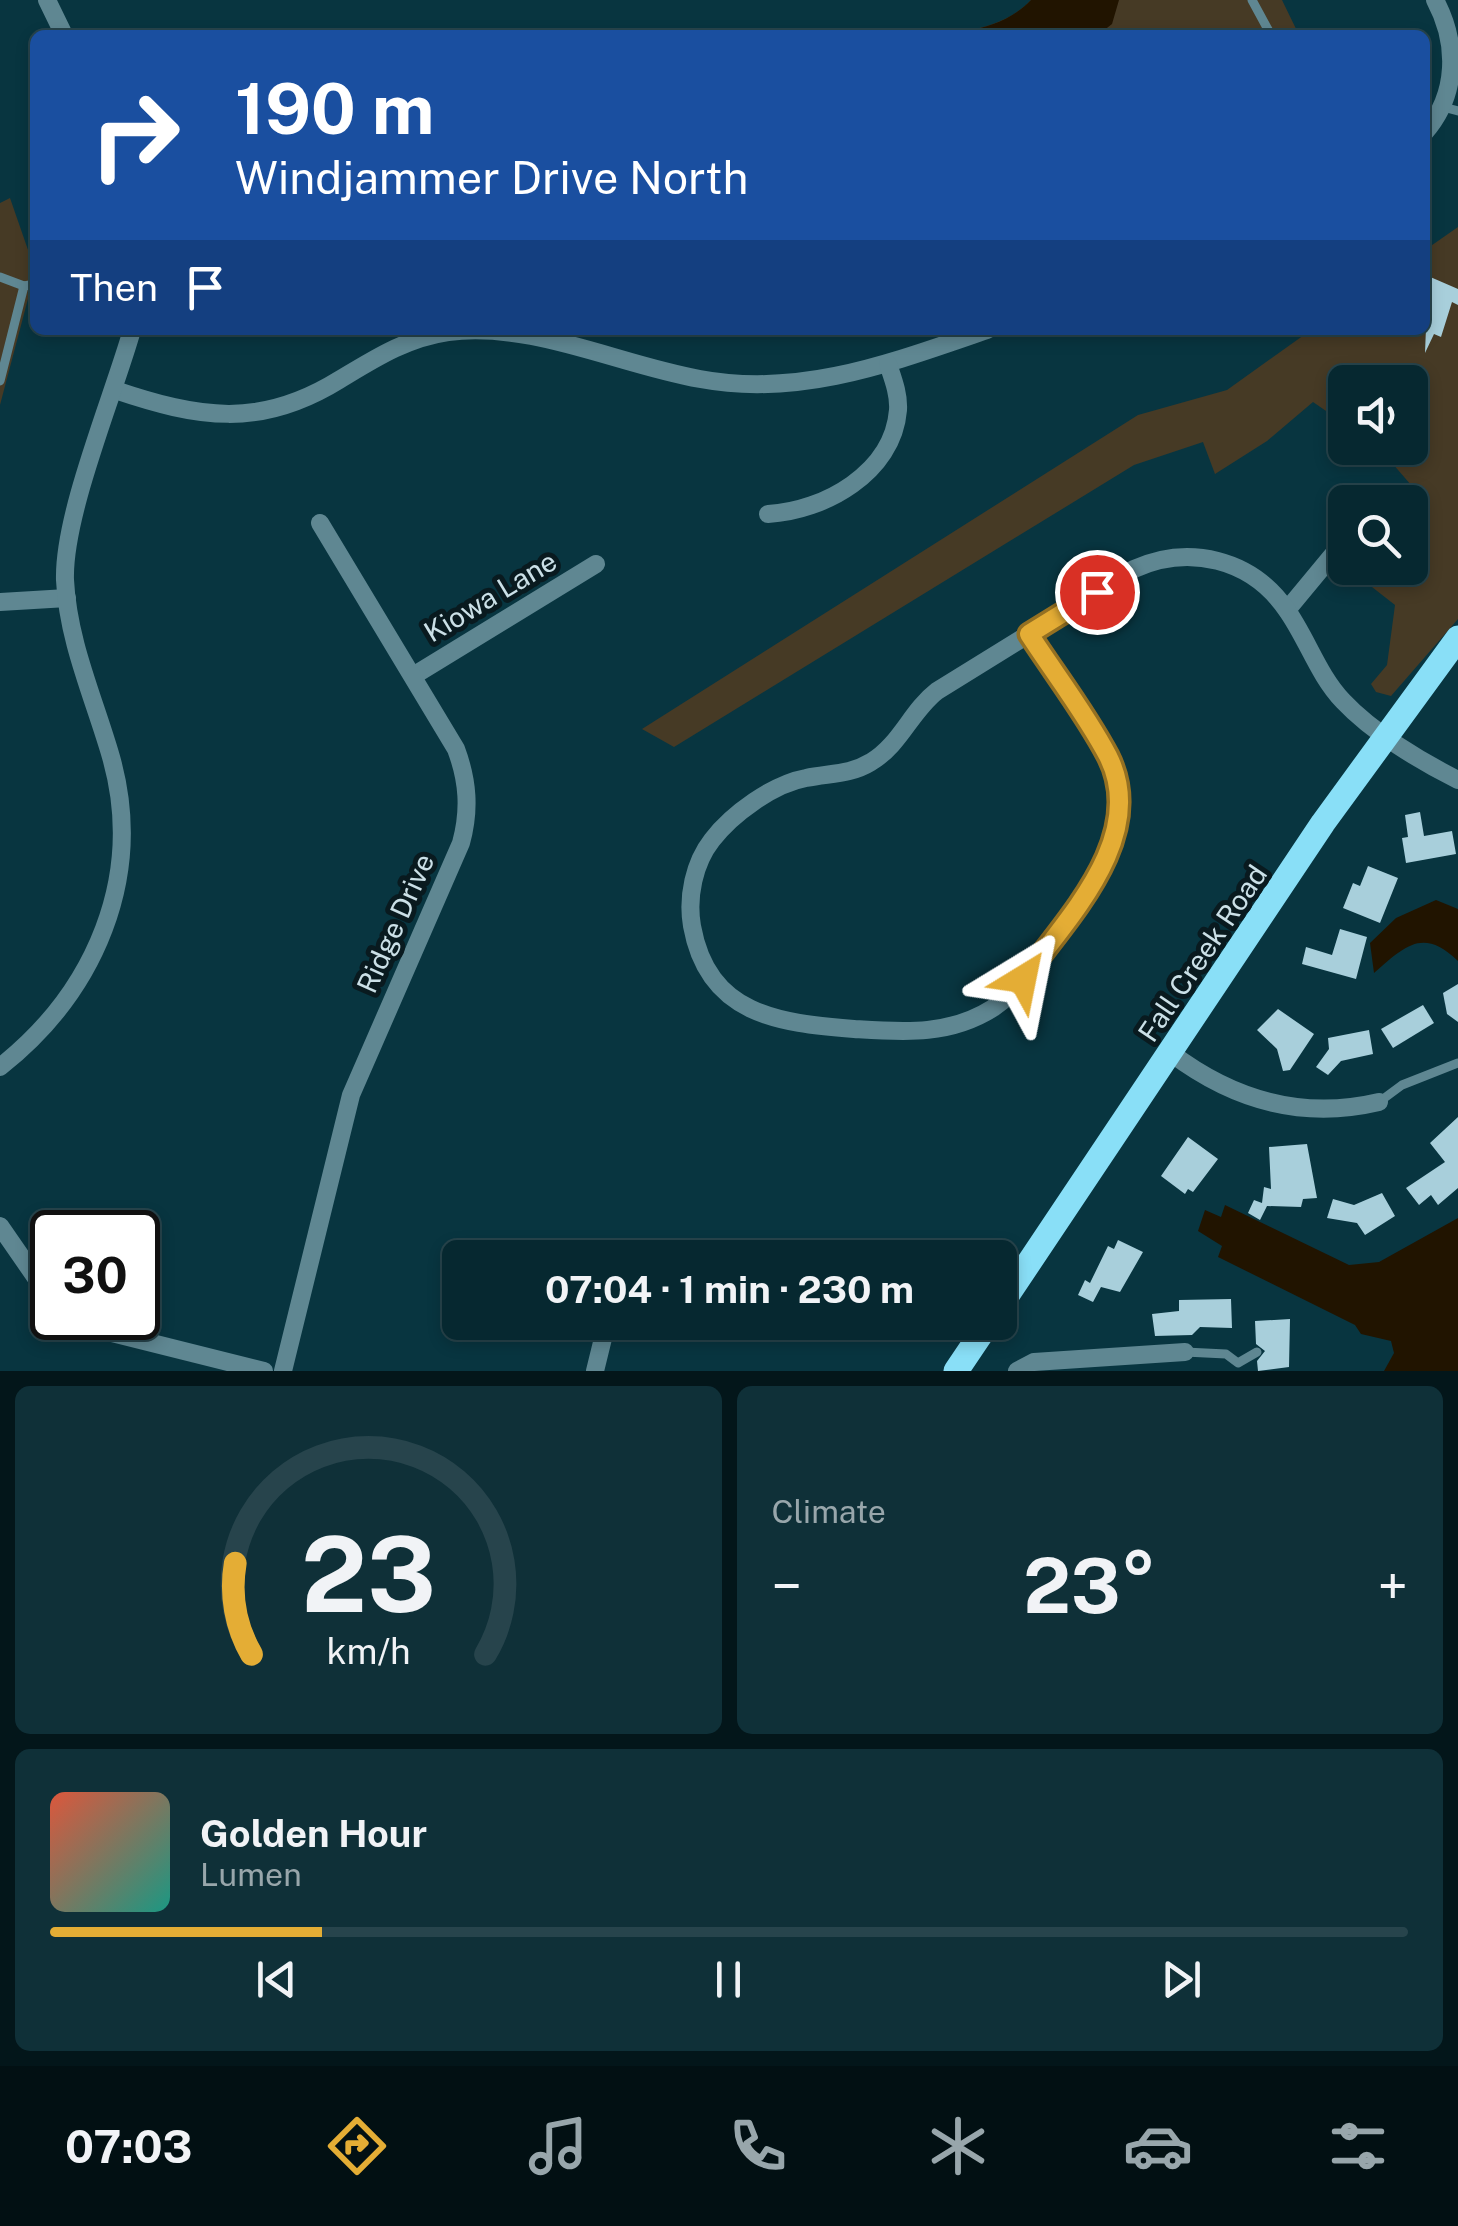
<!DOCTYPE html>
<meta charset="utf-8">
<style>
:root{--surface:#062830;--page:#0f3038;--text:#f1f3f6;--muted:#98a6ab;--line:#27444c;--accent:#e4ad35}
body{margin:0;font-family:"Public Sans",sans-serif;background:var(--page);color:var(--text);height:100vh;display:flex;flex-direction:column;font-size:38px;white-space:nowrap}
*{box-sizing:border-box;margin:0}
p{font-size:32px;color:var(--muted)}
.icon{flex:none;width:55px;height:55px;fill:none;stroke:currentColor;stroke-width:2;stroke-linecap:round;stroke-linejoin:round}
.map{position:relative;height:1371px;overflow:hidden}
.panel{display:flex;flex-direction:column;gap:15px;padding:15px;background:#03161a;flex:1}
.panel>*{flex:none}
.hud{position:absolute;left:30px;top:30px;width:1400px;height:305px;border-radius:15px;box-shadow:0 5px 15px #0003,0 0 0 2px var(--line);background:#1a4fa0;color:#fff;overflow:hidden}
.controls{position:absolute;left:1328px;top:365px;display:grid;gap:20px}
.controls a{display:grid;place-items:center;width:100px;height:100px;border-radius:15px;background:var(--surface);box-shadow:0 5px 15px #0003,0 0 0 2px var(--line);font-size:50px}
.speed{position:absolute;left:30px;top:1210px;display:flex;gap:20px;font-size:50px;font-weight:700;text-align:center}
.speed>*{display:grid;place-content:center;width:130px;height:130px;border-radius:50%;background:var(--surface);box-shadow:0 5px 15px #0003,0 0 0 2px var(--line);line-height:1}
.speed .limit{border:5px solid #111;border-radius:15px;background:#fff;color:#111}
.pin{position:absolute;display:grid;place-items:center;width:85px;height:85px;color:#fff;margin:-42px;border:5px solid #fff;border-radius:50%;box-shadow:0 2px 10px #0007}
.me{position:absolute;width:110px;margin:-55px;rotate:35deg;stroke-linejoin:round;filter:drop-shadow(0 0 8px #0008)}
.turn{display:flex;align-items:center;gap:35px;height:210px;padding:0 40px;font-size:45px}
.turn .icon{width:130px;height:130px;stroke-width:2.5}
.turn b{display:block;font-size:70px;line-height:85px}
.then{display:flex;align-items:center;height:95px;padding:0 40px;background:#0003;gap:20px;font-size:38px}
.big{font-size:75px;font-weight:700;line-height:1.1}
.panel .tile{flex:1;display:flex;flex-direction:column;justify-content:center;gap:15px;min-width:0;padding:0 35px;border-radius:15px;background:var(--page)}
.panel .dial{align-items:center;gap:0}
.dial svg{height:260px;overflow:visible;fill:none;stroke:var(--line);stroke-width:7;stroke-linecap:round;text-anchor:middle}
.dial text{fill:var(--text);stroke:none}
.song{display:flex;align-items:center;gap:30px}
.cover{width:120px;height:120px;border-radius:15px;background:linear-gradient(135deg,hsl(10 70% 55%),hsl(170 70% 35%))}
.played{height:10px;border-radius:5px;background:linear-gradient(90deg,var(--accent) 20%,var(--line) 20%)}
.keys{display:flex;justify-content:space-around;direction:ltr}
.heat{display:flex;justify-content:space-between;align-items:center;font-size:55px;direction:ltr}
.panel .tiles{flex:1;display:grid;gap:15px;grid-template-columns:1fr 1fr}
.tile:last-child{grid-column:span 2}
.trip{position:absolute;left:442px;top:1240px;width:575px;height:100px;border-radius:15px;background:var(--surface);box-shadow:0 5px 15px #0003,0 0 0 2px var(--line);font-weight:700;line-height:100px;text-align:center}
.menu{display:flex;height:160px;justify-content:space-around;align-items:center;background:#021013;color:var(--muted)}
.menu .icon{width:70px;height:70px}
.menu .current{color:var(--accent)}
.menu b{font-size:45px;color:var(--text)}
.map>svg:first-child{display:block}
.green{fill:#463a25}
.water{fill:#211400}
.building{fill:#a8cfdb}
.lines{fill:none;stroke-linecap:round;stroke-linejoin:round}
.lane{stroke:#5f8792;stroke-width:9}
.street{stroke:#5f8792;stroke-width:18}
.primary{stroke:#89dff7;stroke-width:25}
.route-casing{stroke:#947022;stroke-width:25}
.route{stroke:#e4ad35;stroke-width:18}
.labels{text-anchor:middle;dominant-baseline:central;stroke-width:10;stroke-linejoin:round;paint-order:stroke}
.street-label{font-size:28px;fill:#cbe0e7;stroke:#091a1f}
</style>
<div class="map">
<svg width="1458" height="1371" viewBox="0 0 1458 1371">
<rect width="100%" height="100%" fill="#083540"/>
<g class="green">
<path d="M1031 0H1282L1299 35H858C914 33 990 43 1031 0Z"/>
<polygon points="10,198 35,270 35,296 29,295 0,405 0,203"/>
<polygon points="1458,227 1458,619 1391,696 1376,692 1371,684 1387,665 1395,605 1363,580 1359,571 1410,568 1410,513 1418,493 1379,448 1410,448 1410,382 1345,382 1345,424 1313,402 1267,441 1215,474 1203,442 1134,465 674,747 642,729 1138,415 1227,390 1311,330 1425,330 1425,250"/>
</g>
<g class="water">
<path d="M1031 0H1119L1112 24 1098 35H858C914 34 990 43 1031 0Z"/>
<path d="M1436 900 1458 909V961C1423 927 1405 946 1374 973L1370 943 1396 918Z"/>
<polygon points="1225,1205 1349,1265 1379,1262 1458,1218 1458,1371 1384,1371 1394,1353 1391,1341 1361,1334 1355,1325 1218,1257 1222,1246 1198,1231 1205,1210 1221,1217"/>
</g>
<g class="building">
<polygon points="1428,276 1458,289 1458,305 1452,302 1441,337 1434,334 1425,353"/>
<polygon points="1420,812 1424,836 1452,831 1456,854 1406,863 1402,838 1408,837 1405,815"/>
<polygon points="1368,866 1398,878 1380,923 1343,908 1353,883 1360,886"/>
<polygon points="1340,929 1367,937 1356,979 1302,964 1306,947 1332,955"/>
<polygon points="1458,984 1458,1022 1447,1014 1443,993"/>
<polygon points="1423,1005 1434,1023 1393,1048 1381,1029"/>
<polygon points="1278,1009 1314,1034 1290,1070 1283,1071 1277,1049 1257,1030"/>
<polygon points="1369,1030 1373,1054 1341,1061 1328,1075 1316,1067 1329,1049 1328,1038"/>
<polygon points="1458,1117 1458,1188 1438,1205 1431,1195 1419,1205 1406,1188 1445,1162 1430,1143"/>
<polygon points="1188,1137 1218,1159 1193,1192 1188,1189 1185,1194 1161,1176"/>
<polygon points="1307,1144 1317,1198 1303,1199 1301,1207 1267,1206 1260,1220 1248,1213 1254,1200 1262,1203 1264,1187 1271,1189 1269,1147"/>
<polygon points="1382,1193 1395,1216 1365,1235 1357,1223 1327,1218 1333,1199 1354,1205"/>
<polygon points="1118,1240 1143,1252 1120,1292 1101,1287 1093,1302 1078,1295 1085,1280 1090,1283 1108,1246 1114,1249"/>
<polygon points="1231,1299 1232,1328 1200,1327 1192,1335 1155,1336 1152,1314 1179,1311 1179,1300"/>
<polygon points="1290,1319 1289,1367 1258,1371 1257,1361 1265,1351 1256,1344 1255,1321"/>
</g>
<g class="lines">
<g class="lane">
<polyline points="1252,0 1271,35"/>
<polyline points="1443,107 1458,111"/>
<polyline points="0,277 24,286"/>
<polyline points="0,381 24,286 35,284"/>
<polyline points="1379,1102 1402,1085 1458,1063"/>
<polyline points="1185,1352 1226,1354 1238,1363 1257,1352"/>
</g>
<g class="street">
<polyline points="47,0 64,35"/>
<path d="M1425 132C1458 94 1458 43 1435 0"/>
<path d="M115 390C198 418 260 429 339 380 374 359 406 338 448 332 532 321 619 365 700 379 801 398 893 362 987 330"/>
<polyline points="1377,502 1381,498"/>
<path d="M768 514C824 511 893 473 898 410 899 394 893 379 888 364"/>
<polyline points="0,602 67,598"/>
<polyline points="1287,610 1345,540"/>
<path d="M1029 634C1060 682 1107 735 1119 791 1127 835 1096 874 1074 908 1051 942 1027 985 993 1008 949 1036 903 1032 854 1029 778 1023 708 1015 692 926 687 897 694 863 712 840 732 814 773 784 806 778 829 773 850 775 871 762 900 745 911 711 937 691L1134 569C1189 544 1251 559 1286 609 1307 638 1318 675 1343 701 1372 732 1420 761 1458 780"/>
<polyline points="413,676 596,564"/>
<path d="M1171 1053C1233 1100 1303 1120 1379 1102"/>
<path d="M0 1067C95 992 145 877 111 757 94 698 68 642 65 580 63 515 113 397 132 330"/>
<polyline points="0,1226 52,1301"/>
<polyline points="74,1318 96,1329 264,1371"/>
<path d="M283 1371 351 1095 461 843C470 810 468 781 456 749L320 523"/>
<polyline points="595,1371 607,1322"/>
<polyline points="1017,1371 1034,1362 1185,1352"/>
</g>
<g class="primary">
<polyline points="1000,1306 1323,823 1458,638"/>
<polyline points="956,1371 989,1322"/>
</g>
</g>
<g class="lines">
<defs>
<path id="route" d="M1023 979C1067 918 1149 837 1108 756 1086 714 1055 674 1029 634L1097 592"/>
</defs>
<use href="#route" class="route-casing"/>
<use href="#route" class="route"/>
</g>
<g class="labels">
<g class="street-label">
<text transform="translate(490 596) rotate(-31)">Kiowa Lane</text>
<text transform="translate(395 923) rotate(-66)">Ridge Drive</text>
<text transform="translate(1202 953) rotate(-56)">Fall Creek Road</text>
</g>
</g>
</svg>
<div class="controls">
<a><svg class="icon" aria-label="sound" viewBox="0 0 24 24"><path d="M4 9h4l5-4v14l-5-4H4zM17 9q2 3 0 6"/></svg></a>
<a><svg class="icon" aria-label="search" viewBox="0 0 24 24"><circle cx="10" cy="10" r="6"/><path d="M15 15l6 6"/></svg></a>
</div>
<div class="speed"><div class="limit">30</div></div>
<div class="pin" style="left:1097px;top:592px;background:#d93025"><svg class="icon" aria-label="arrive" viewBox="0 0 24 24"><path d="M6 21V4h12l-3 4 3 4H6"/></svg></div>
<svg class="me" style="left:1023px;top:979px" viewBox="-20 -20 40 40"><path d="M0-17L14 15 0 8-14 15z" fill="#e4ad35" stroke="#fff" stroke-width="4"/></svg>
<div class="trip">07:04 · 1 min · 230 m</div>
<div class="hud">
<div class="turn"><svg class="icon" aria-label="right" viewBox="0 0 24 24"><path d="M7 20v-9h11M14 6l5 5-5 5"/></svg><div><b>190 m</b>Windjammer Drive North</div></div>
<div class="then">Then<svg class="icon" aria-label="arrive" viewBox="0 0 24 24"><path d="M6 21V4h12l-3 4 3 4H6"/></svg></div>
</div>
</div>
<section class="panel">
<div class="tiles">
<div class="tile dial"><svg viewBox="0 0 100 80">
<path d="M14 69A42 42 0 1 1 86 69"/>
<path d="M14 69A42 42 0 0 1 9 41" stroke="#e4ad35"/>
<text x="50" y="56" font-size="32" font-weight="700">23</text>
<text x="50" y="72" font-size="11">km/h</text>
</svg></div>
<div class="tile"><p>Climate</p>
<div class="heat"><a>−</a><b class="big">23°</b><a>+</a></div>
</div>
<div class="tile">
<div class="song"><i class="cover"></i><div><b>Golden Hour</b><p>Lumen</p></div></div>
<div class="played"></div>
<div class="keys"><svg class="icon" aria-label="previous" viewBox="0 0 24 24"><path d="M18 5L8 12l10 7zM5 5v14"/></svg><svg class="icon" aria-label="pause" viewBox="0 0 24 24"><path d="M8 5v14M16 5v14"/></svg><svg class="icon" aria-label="next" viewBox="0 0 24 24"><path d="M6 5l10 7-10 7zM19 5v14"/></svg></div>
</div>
</div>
</section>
<nav class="menu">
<b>07:03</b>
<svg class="icon current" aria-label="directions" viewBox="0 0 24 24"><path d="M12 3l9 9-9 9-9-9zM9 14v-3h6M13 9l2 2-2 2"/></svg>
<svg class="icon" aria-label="music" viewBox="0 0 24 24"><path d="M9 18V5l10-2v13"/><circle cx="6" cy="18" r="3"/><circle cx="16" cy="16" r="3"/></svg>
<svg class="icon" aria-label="phone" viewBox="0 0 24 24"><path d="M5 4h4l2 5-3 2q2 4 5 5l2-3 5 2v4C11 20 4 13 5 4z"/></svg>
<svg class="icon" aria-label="climate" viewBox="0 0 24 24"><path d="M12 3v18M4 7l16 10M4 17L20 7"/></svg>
<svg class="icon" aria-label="car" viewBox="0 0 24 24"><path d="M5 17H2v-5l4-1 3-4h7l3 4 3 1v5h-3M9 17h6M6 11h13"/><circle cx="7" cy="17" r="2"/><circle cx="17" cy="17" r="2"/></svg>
<svg class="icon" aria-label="filters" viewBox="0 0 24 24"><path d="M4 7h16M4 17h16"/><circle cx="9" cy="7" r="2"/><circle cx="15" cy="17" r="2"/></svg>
</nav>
